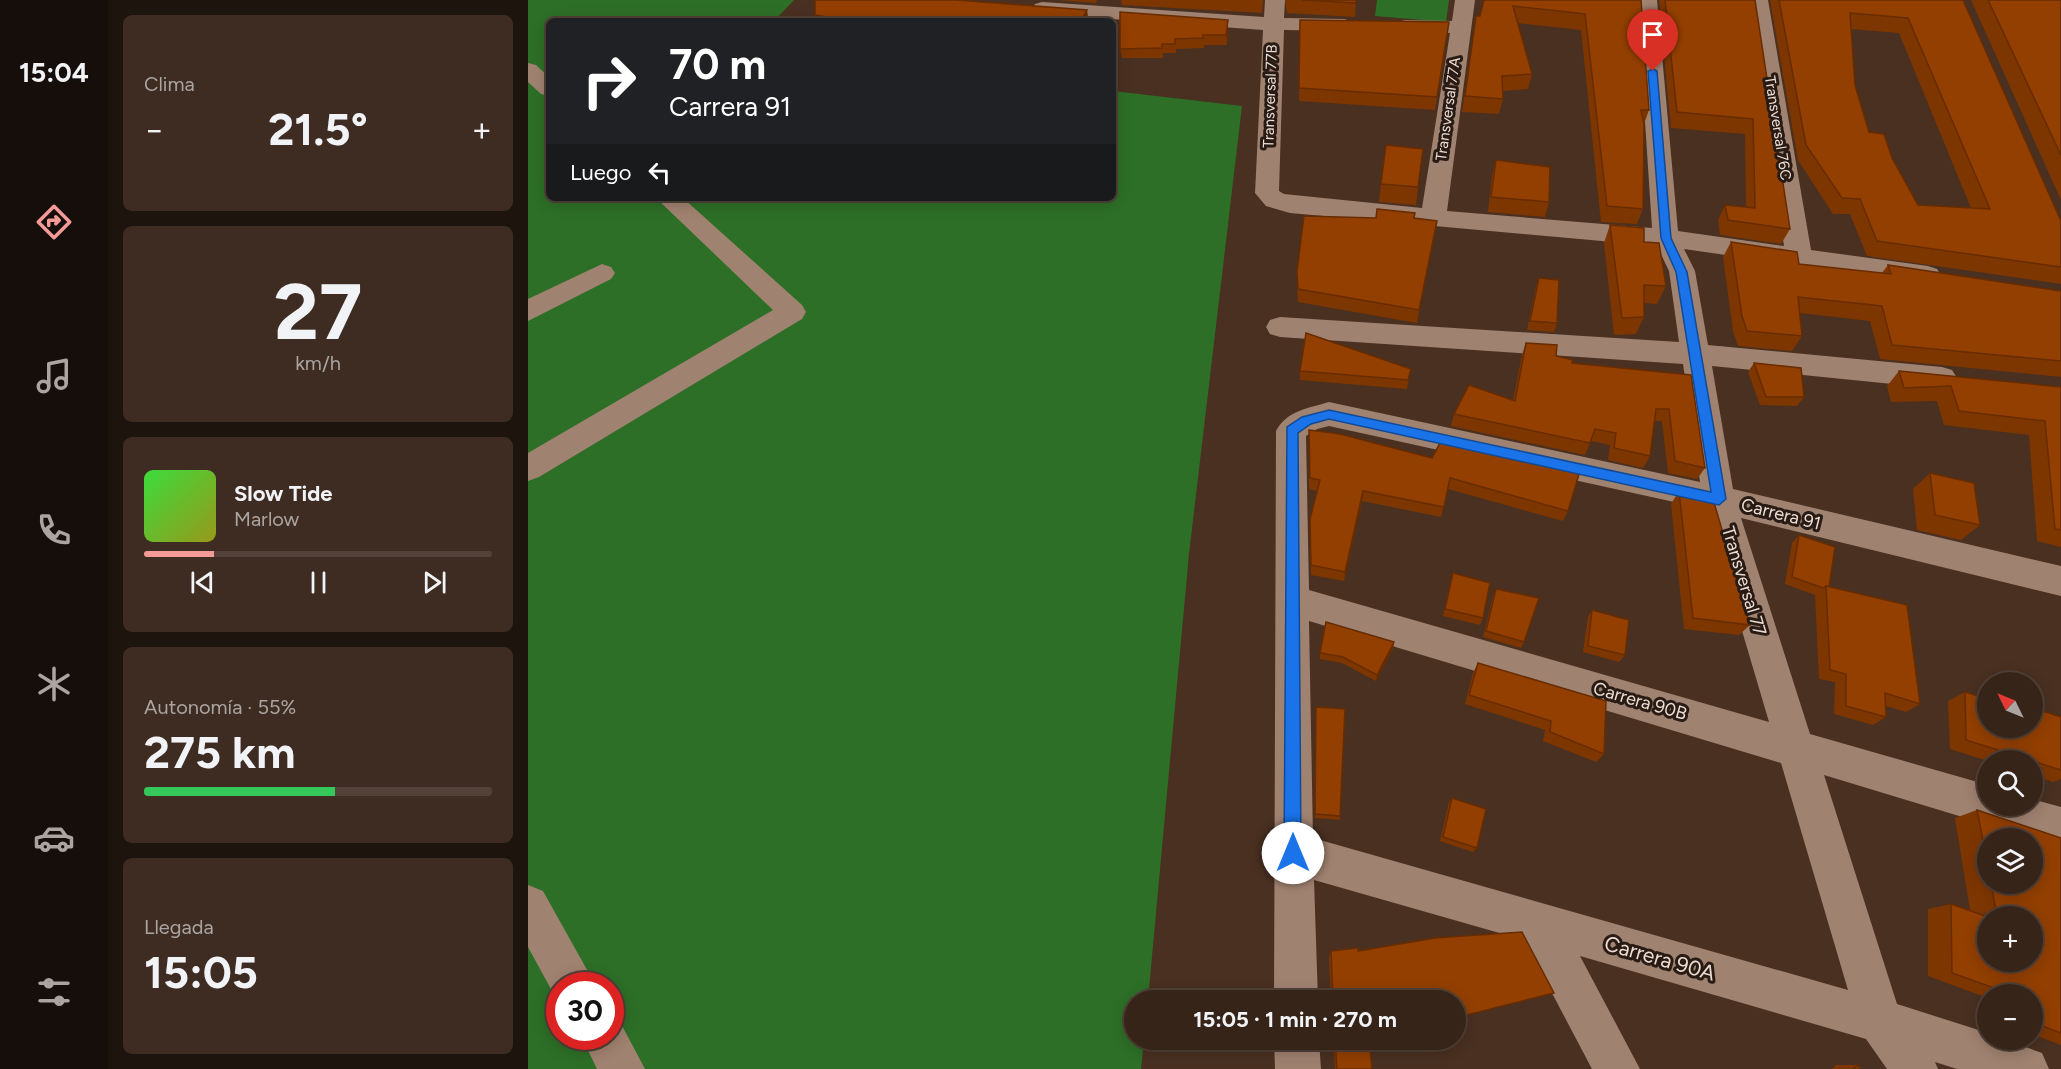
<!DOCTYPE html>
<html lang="es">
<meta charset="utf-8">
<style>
:root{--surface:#372419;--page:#3e2c22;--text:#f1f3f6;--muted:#aaa4a2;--line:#514138;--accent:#f59b97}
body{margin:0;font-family:Figtree,sans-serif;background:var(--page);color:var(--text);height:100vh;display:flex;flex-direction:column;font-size:22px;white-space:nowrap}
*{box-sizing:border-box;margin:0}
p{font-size:20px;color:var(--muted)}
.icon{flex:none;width:33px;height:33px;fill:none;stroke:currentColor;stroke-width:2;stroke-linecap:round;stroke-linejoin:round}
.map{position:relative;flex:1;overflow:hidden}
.drawer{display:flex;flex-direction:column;gap:15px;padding:15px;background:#1e140e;width:420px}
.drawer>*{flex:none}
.banner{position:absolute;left:18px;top:18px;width:570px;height:183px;border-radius:9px;box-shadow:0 3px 15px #0003,0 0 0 2px var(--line);background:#202124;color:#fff;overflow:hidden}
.needle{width:39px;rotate:313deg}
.fabs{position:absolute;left:1449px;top:672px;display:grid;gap:12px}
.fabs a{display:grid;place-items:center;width:66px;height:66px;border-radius:50%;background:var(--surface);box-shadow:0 3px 15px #0003,0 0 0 2px var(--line);font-size:30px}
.speed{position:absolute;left:18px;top:972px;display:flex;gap:12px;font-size:30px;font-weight:700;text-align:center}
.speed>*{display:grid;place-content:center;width:78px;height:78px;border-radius:50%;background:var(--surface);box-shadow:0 3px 15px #0003,0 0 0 2px var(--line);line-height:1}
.speed .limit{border:9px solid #d22;background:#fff;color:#111}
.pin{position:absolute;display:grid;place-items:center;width:51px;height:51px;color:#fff;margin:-62px -26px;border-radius:50% 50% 50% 0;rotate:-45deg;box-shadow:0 0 6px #0007}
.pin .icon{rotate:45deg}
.me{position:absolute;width:66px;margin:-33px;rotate:0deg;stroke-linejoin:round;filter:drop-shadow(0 0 4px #0008)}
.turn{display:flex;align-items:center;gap:21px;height:126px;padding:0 24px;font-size:27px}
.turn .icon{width:78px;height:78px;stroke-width:2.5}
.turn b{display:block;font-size:42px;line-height:51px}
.then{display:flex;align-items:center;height:57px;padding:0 24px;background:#0003;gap:12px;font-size:22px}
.big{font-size:45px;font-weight:700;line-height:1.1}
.drawer .card{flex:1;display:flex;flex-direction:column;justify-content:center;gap:9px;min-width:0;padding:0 21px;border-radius:9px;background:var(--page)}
.drawer .dial{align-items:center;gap:0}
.dial b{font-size:78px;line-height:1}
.song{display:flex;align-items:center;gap:18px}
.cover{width:72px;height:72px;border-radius:9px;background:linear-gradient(135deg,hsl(120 70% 55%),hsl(60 70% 35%))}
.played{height:6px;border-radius:3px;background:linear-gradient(90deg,var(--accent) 20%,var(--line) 20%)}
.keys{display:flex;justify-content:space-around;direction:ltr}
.heat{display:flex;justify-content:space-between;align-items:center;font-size:33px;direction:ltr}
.charge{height:9px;border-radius:4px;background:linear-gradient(90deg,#34c759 55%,var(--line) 0)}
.trip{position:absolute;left:596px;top:990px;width:342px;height:60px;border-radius:30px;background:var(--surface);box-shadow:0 3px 15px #0003,0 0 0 2px var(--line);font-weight:700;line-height:60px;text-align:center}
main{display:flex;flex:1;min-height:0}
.menu{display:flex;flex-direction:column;width:108px;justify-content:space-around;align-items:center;background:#160e0a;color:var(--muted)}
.menu .icon{width:42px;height:42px}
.menu .on{color:var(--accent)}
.menu b{font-size:27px;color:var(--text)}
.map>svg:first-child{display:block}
.green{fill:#2d6f27;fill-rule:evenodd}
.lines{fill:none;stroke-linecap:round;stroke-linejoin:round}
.minor{fill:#a08270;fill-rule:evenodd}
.wall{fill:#7e3601;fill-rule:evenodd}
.shaded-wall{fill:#672c01}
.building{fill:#933f01;stroke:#672c01;stroke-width:1.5;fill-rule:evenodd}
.route{fill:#1a73e8;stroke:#114b97;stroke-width:1.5}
.labels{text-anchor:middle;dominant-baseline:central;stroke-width:6;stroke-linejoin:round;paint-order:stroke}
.far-street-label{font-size:15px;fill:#eddcd2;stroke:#271b14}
.street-label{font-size:18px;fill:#eddcd2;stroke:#271b14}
.near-street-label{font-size:21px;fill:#eddcd2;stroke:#271b14}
</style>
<main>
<nav class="menu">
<b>15:04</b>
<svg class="icon on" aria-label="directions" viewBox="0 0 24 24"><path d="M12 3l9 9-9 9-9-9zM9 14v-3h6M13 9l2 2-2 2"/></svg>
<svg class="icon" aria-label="music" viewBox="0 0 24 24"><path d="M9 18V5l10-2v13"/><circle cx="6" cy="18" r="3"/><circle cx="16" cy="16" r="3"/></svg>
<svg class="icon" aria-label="phone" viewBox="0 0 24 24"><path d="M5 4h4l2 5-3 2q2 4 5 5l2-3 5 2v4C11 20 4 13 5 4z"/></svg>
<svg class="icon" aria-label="climate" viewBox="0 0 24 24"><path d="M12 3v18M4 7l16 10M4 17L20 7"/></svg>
<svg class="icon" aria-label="car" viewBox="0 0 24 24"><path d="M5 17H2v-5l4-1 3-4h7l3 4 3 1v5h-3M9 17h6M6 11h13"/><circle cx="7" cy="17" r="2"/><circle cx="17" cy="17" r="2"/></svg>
<svg class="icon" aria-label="filters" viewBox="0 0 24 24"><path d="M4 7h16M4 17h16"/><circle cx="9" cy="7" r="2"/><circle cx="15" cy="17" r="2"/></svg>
</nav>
<section class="drawer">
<div class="card"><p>Clima</p>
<div class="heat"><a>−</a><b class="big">21.5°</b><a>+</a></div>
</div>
<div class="card dial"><b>27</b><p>km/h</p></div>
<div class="card">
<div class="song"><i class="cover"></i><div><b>Slow Tide</b><p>Marlow</p></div></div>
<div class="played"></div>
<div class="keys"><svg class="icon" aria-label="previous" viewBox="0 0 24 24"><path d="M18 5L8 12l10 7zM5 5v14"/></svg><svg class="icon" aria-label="pause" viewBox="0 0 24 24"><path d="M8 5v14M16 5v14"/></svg><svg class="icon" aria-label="next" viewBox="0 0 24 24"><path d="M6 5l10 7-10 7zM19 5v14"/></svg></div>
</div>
<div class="card"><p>Autonomía · 55%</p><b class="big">275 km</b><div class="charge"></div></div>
<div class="card"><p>Llegada</p><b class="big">15:05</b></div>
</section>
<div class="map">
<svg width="1533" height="1069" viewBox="0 0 1533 1069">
<rect width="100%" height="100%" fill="#493021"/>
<g class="green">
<path d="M0 0H266L246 21H21V198H585V91L714 106 661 554 620 1000H606V1040H616L613 1069H0ZM32 986H82V1036H32Z"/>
<polygon points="849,0 921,0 918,22 847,16"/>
</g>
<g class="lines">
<g class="minor">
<path d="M737 0H757L756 18 816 19 823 21 826 25 823 29 816 31 756 30 751 191 756 194 894 208 922 33 870 30 867 26 870 22 877 20 924 21 927 0H947L919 211 1124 228 1109 0H1129L1150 231 1256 246 1220 0H1240L1283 250 1400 266 1409 269 1413 275 1409 281 1400 284 1156 249 1167 271 1180 345 1414 367 1424 370 1429 378 1424 386 1414 389 1184 366 1205 489 1533 566V596L1213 518 1282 734 1460 785V806H1504V799L1533 807V847L1296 775 1369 1004 1460 1033V1040H1478L1514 1053 1521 1069H1429L1407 1062 1410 1069H1359L1338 1039 1052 956 1112 1069H1064L996 940 786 880 790 1000H746L748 431C758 411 781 408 801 402L1172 482 1155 364 752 337 742 334 738 327 742 320 752 317 1151 342 1141 271 1129 246 762 213 738 206 727 193 735 30 514 14 507 12 504 8 507 4 514 2 736 17ZM801 426 1178 509 1241 722 781 590 778 436 789 429ZM781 621 1253 763 1320 990 785 838Z"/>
<polygon points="0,63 8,65 21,77 21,96 13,94 0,82"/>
<polygon points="128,198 155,198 274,305 278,312 274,319 11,477 0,481 0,453 245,310"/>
<polygon points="74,264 83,267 87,273 83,279 0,321 0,299"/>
<polygon points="0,885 15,891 68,986 32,986 30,1002 0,947"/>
<polygon points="82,1017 91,1020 117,1069 69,1069 53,1036 82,1036"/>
<polygon points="746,1040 791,1040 793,1069 747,1069"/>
</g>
</g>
<g class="wall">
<polygon points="531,0 569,0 568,3"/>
<polygon points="593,0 735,0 734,13 594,5"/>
<polygon points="757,0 828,0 827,17 759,13"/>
<polygon points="956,0 1113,0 1121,110 1116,124 1115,209 1109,224 1073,222 1053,30 989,23 1004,74 1000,89 974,91 975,99 971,114 934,112 948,16 952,16"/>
<polygon points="1131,0 1227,0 1262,229 1253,244 1192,235 1190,220 1197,205 1218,207 1217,134 1143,128"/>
<path d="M1242 0H1435L1533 221V284L1339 256 1322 214H1305L1270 160ZM1323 29 1371 33 1443 208 1390 205 1364 158 1341 132 1327 85Z"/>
<polygon points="1443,0 1533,0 1533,200"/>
<polygon points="559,10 560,19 560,21 289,21 287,15"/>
<polygon points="700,20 700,30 699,45 676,45 676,48 648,49 648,53 635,53 635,58 594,58 592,49"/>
<polygon points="772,20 921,22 907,110 771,101"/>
<polygon points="895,149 888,205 851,202 853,184"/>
<polygon points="968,160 1021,202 1017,217 960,212 964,176"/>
<polygon points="886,218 909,221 889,323 770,302 769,286 769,272"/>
<polygon points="1082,225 1116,242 1138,286 1129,304 1116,303 1116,317 1108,334 1086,335 1076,243"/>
<polygon points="1203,242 1271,264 1354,273 1360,265 1533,291 1533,377 1352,359 1342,321 1272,313 1274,336 1264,351 1210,346 1205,331 1195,257"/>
<polygon points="1011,278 1029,323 1026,332 999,330 1008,287"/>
<polygon points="998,343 1044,363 1163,375 1177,468 1169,479 1140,473 1134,421 1126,421 1122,456 1115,468 1080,460 1082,445 1063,441 1057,455 923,426 926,414 985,400 994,355"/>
<polygon points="1226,363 1276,397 1269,406 1232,405 1220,372"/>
<polygon points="883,369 879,389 772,380 772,371"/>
<polygon points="1371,371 1533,387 1533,547 1509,541 1501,435 1416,425 1409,401 1363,402 1359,386"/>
<polygon points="781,430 1040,511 1035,521 920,489 913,517 834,501 816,581 783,575 782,519 789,491 781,489"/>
<polygon points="1402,473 1452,525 1433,540 1389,530 1385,489"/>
<polygon points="1151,491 1222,625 1211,635 1156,629 1143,504"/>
<polygon points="1271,535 1301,587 1392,704 1378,712 1358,706 1358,717 1345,725 1306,714 1307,682 1291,679 1287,595 1257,584 1264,543"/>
<polygon points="925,573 955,618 952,625 915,616"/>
<polygon points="968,589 996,642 993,648 955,637 965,596"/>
<polygon points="1064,610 1097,655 1091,662 1055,652 1060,617"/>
<polygon points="866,642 865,649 848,681 814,663 792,659 792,653"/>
<polygon points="950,663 1076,754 1068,762 1015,741 1017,730 937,704 945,673"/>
<polygon points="1437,692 1506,713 1512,710 1533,770 1533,779 1525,782 1504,775 1504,760 1460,761 1422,749 1420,701"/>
<polygon points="787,713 812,816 812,820 787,818"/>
<polygon points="924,798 949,848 945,852 912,841 921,802"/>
<path d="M1449 810 1533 838V1045L1504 1034V994H1460V998L1400 976V909L1423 904 1442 910 1427 818ZM1460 838 1504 884H1460ZM1460 916H1504L1460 962Z"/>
<polygon points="803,951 830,951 927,1000 803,1000 801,957"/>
<polygon points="805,1040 841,1040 844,1069 807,1069"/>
<polygon points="1308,1065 1330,1065 1332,1069 1304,1069"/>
</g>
<g class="shaded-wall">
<polygon points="559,10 560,19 560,21 553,21"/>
<polygon points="700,20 700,30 699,45 698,35"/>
<polygon points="835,491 834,501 816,581 817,572"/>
<polygon points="866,642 865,649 848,681 849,675"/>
</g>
<g class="building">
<polygon points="287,0 428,0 559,10 553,21 371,20 370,21 323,21 287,15"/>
<polygon points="774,0 828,0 828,3"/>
<polygon points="956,0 1113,0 1121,110 1113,110 1116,124 1115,209 1079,206 1057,14 985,6 1004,74 974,76 975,99 937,96 948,16 952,16"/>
<polygon points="1137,0 1227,0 1262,229 1200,220 1197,205 1227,208 1225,119 1149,112"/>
<path d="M1251 0H1435L1533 221V267L1349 241 1332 199 1314 198 1278 145ZM1322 13 1380 18 1462 209 1390 205 1364 158 1356 134 1341 132 1327 85Z"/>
<polygon points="1460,0 1533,0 1533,155"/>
<polygon points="592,12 700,20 698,35 675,35 675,38 647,39 647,44 634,44 634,48 592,49"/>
<polygon points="772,20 921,22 909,97 771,88"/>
<polygon points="858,145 895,149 890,187 853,184"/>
<polygon points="968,160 1022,167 1021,202 963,197"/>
<polygon points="849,209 887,213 886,218 909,221 891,310 770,289 769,272 776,216 848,218"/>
<polygon points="1082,225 1116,228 1116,242 1131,243 1138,286 1116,285 1116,317 1094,318"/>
<polygon points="1203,242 1269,252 1271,264 1363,274 1360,265 1533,291 1533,361 1364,345 1354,306 1270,297 1274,336 1219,331 1214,316"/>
<polygon points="1011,278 1031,280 1029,323 1002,321"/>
<polygon points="778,333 883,369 880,380 772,371"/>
<polygon points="998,343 1029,345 1028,356 1045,360 1044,363 1163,375 1177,468 1147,461 1141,409 1128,409 1122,456 1086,448 1088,433 1067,429 1062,443 926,414 941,385 987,401"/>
<polygon points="1226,363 1273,368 1276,397 1238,397"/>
<polygon points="1371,371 1533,387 1533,530 1527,529 1517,421 1431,411 1423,386 1376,388"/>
<polygon points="781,430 812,434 904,458 913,441 1052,471 1040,511 922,478 916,507 835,491 817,572 783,565 782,519 792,480 782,478"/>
<polygon points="1402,473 1446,483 1452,525 1407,515"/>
<polygon points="1151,491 1185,499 1222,625 1165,618"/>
<polygon points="1271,535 1307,547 1301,587 1298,586 1295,588 1264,577"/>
<polygon points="925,573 962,583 955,618 917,609"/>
<polygon points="1298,586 1379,605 1392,704 1357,693 1358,717 1318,706 1318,674 1302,670"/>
<polygon points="968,589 1011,598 996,642 958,631"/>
<polygon points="1064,610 1101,620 1097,655 1060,646"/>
<polygon points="798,622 866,642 849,675 815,657 792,653"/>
<polygon points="950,663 1078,701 1076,754 1022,732 1023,721 941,695"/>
<polygon points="1437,692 1460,699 1460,728 1504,728 1504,713 1512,715 1512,710 1533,717 1533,770 1504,761 1504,760 1502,760 1438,740"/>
<polygon points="788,707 817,709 812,816 787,814"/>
<polygon points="924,798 958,809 949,848 915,837"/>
<polygon points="1449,810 1533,838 1533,1033 1504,1022 1504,994 1483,994 1424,973 1423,904 1460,917 1460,962 1504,962 1504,916 1469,916 1463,884 1504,884 1504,838 1460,838 1460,866"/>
<polygon points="994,932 1026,993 927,1018 927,1000 805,1000 803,951 830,948 830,951 907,938"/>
<polygon points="807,1040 841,1040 844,1069 809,1069"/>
<polygon points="1330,1065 1332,1069 1325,1069"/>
</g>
<polygon class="route" points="1125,69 1129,71 1143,238 1159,272 1198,499 1191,505 801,419 783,424 770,433 773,853 771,859 765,861 759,859 756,853 759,427 774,417 801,410 1183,492 1148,272 1133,238 1120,71"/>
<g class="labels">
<g class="far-street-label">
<text transform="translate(742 96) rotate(-88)">Transversal 77B</text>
<text transform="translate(920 109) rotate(-82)">Transversal 77A</text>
<text transform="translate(1250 128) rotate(81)">Transversal 76C</text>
</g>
<g class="street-label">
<text transform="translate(1253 514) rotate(14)">Carrera 91</text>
<text transform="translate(1216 581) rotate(73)">Transversal 77</text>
<text transform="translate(1112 701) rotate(16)">Carrera 90B</text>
</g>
<g class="near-street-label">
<text transform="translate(1132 958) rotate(16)">Carrera 90A</text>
</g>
</g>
</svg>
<div class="fabs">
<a><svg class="needle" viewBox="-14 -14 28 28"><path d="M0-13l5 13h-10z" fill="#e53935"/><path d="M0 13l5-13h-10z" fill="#aaa4a2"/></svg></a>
<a><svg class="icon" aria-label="search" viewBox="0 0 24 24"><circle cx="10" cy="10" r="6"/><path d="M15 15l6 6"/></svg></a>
<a><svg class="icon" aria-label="layers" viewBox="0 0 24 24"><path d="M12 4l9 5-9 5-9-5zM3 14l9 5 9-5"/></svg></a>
<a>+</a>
<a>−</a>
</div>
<div class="speed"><div class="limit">30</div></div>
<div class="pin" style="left:1125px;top:71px;background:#d93025"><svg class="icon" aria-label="arrive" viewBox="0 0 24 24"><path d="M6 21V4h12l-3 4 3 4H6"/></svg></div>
<svg class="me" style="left:765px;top:853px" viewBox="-20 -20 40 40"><circle r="19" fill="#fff"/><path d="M0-13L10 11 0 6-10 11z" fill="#1a73e8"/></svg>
<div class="trip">15:05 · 1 min · 270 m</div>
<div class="banner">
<div class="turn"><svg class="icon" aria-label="right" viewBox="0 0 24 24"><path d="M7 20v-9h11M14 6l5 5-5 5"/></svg><div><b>70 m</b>Carrera 91</div></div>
<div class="then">Luego<svg class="icon" aria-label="left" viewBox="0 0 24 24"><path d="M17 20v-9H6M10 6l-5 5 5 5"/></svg></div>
</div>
</div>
</main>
